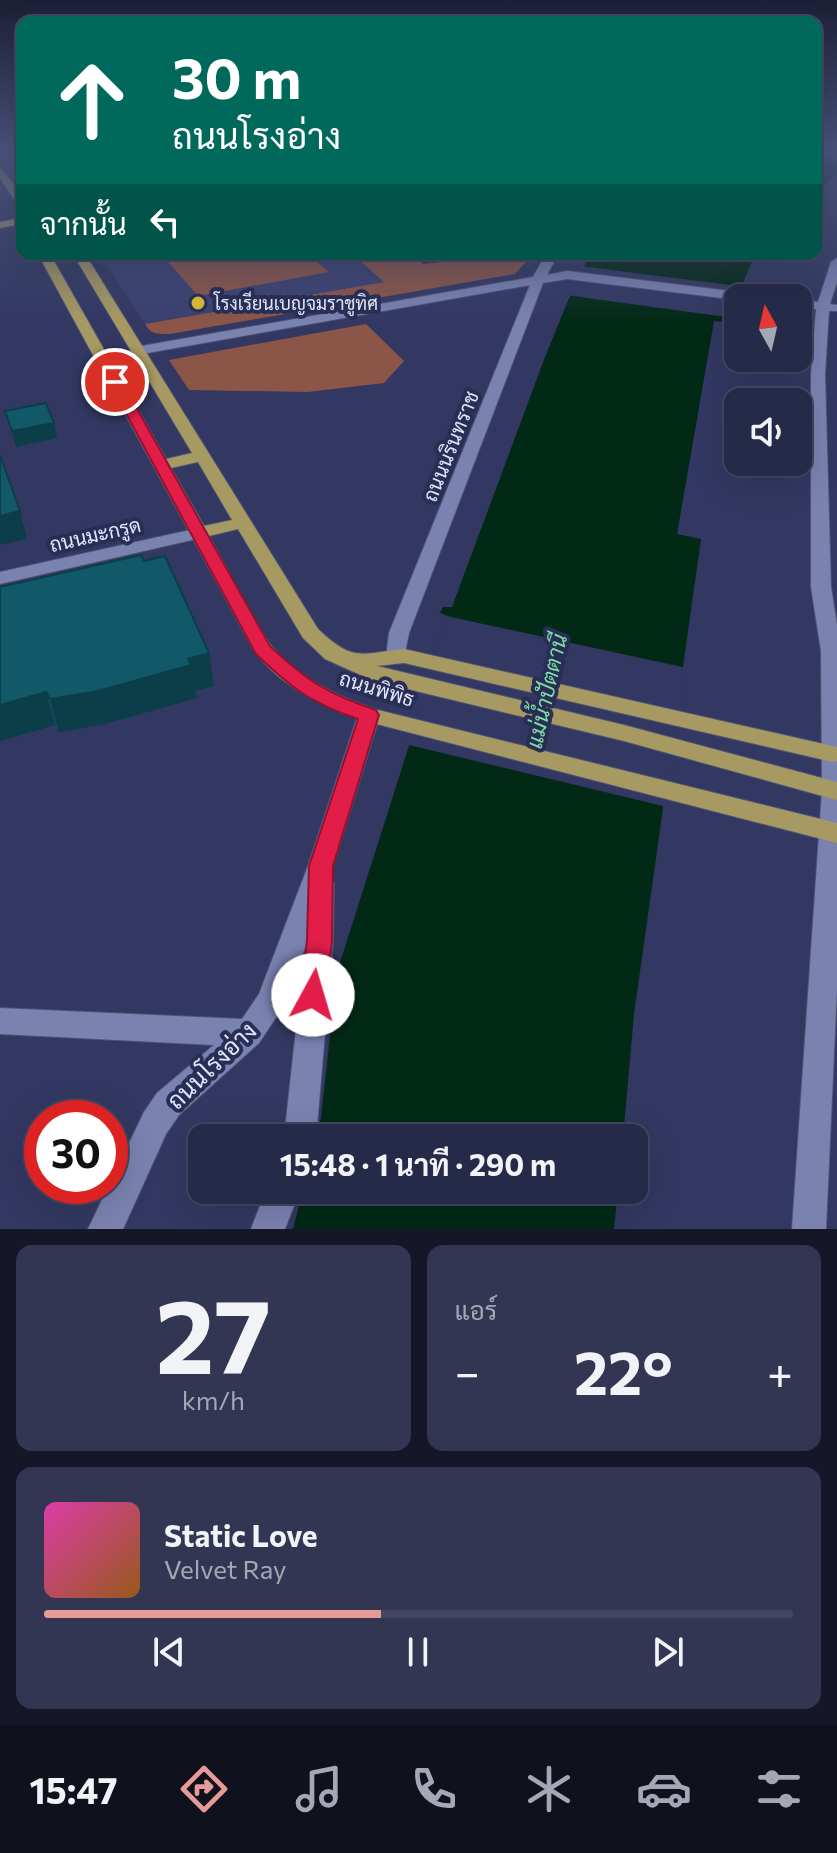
<!DOCTYPE html>
<html lang="th">
<meta charset="utf-8">
<style>
:root{--surface:#262a49;--page:#323653;--text:#f1f3f6;--muted:#a4a7b4;--line:#424661;--accent:#e69b98}
body{margin:0;font-family:Commissioner,Sarabun,sans-serif;background:var(--page);color:var(--text);height:100vh;display:flex;flex-direction:column;font-size:30px;white-space:nowrap}
*{box-sizing:border-box;margin:0}
p{font-size:26px;color:var(--muted)}
.icon{flex:none;width:44px;height:44px;fill:none;stroke:currentColor;stroke-width:2;stroke-linecap:round;stroke-linejoin:round}
.map{position:relative;height:1229px;overflow:hidden}
.drawer{display:flex;flex-direction:column;gap:16px;padding:16px;background:#151728;flex:1}
.drawer>*{flex:none}
.hud{position:absolute;left:16px;top:16px;width:806px;height:244px;border-radius:16px;box-shadow:0 8px 32px #0002,0 0 0 2px var(--line);background:#00695c;color:#fff;overflow:hidden}
.needle{width:52px;rotate:352deg}
.fabs{position:absolute;left:724px;top:284px;display:grid;gap:16px}
.fabs a{display:grid;place-items:center;width:88px;height:88px;border-radius:16px;background:var(--surface);box-shadow:0 8px 32px #0002,0 0 0 2px var(--line);font-size:40px}
.speed{position:absolute;left:24px;top:1100px;display:flex;gap:16px;font-size:40px;font-weight:700;text-align:center}
.speed>*{display:grid;place-content:center;width:104px;height:104px;border-radius:50%;background:var(--surface);box-shadow:0 8px 32px #0002,0 0 0 2px var(--line);line-height:1}
.speed .limit{border:12px solid #d22;background:#fff;color:#111}
.pin{position:absolute;display:grid;place-items:center;width:68px;height:68px;color:#fff;margin:-34px;border:4px solid #fff;border-radius:50%;box-shadow:0 2px 8px #0007}
.me{position:absolute;width:88px;margin:-44px;rotate:6deg;stroke-linejoin:round;filter:drop-shadow(0 0 6px #0008)}
.turn{display:flex;align-items:center;gap:28px;height:168px;padding:0 24px;font-size:36px}
.turn .icon{width:104px;height:104px;stroke-width:2.5}
.turn b{display:block;font-size:56px;line-height:68px}
.then{display:flex;align-items:center;height:76px;padding:0 24px;background:#0003;gap:16px;font-size:30px}
.big{font-size:60px;font-weight:700;line-height:1.1}
.drawer .widget{flex:1;display:flex;flex-direction:column;justify-content:center;gap:12px;min-width:0;padding:0 28px;border-radius:16px;background:var(--page)}
.drawer .dial{align-items:center;gap:0}
.dial b{font-size:104px;line-height:1}
.song{display:flex;align-items:center;gap:24px}
.cover{width:96px;height:96px;border-radius:12px;background:linear-gradient(135deg,hsl(320 70% 55%),hsl(30 70% 35%))}
.played{height:8px;border-radius:4px;background:linear-gradient(90deg,var(--accent) 45%,var(--line) 45%)}
.keys{display:flex;justify-content:space-around;direction:ltr}
.heat{display:flex;justify-content:space-between;align-items:center;font-size:44px;direction:ltr}
.drawer .tiles{flex:1;display:grid;gap:16px;grid-template-columns:1fr 1fr}
.widget:last-child{grid-column:span 2}
.trip{position:absolute;left:188px;top:1124px;width:460px;height:80px;border-radius:16px;background:var(--surface);box-shadow:0 8px 32px #0002,0 0 0 2px var(--line);font-weight:700;line-height:80px;text-align:center}
.tabs{display:flex;height:128px;justify-content:space-around;align-items:center;background:#0f111d;color:var(--muted)}
.tabs .icon{width:56px;height:56px}
.tabs .current{color:var(--accent)}
.tabs b{font-size:36px;color:var(--text)}
.map>svg:first-child{display:block}
.built{fill:#3a4170}
.green{fill:#8b5547}
.water{fill:#022915}
.pier{fill:#323861}
.lines{fill:none;stroke-linecap:round;stroke-linejoin:round}
.minor-casing{stroke:#4f5374;stroke-width:2}
.major-casing{stroke:#4f5374;stroke-width:2}
.minor{fill:#7a82b0;fill-rule:evenodd}
.major{fill:#a69962;fill-rule:evenodd}
.wall{fill:#0f4d59}
.shaded-wall{fill:#0c3e49}
.building{fill:#115968;stroke:#0c3e49;stroke-width:2}
.route{fill:#e11d48;stroke:#92132f;stroke-width:2}
.poi-dot{fill:#d3b635;stroke:#292e56;stroke-width:3}
.labels{text-anchor:middle;dominant-baseline:central;stroke-width:8;stroke-linejoin:round;paint-order:stroke}
.far-poi-label{font-size:18px;fill:#e2e7fb;stroke:#292e56;text-anchor:start}
.street-label{font-size:20px;fill:#e2e7fb;stroke:#292e56}
.water-label{font-size:22px;font-style:italic;fill:#7de0a4;stroke:#292e56}
.near-street-label{font-size:24px;fill:#e2e7fb;stroke:#292e56}
</style>
<div class="map">
<svg width="837" height="1229" viewBox="0 0 837 1229">
<rect width="100%" height="100%" fill="#323861"/>
<polygon class="built" points="100,254 397,254 360,261 385,282 145,324"/>
<g class="green">
<polygon points="161,254 308,254 329,272 198,296"/>
<path d="M397 254H452L419 261 423 264 465 260 475 256 514 261 526 257 524 254H533L515 274 170 334C158 334 151 335 145 324L384 282 360 261Z"/>
<polygon points="366,324 404,361 384,383 308,392 189,390 169,360"/>
</g>
<g class="water">
<polygon points="816,150 837,150 837,173 816,193"/>
<polygon points="591,254 755,254 727,322 714,321 677,534 701,539 634,1014 623,1138 316,1138 321,1118 337,972 450,617 440,613 443,607 452,607 545,357 576,281"/>
<polygon points="303,1190 618,1190 614,1229 293,1229"/>
</g>
<g class="pier">
<polygon points="580,266 746,287 742,298 738,298 733,318 566,295"/>
<polygon points="437,614 687,668 667,807 405,744 445,619"/>
</g>
<g class="lines">
<defs>
<g id="minor">
<polygon points="546,254 558,254 547,275 567,271 755,294 761,298 738,300 567,279 543,283 409,633 403,662 389,662 386,657 389,633 530,285 136,355 129,351 136,347 533,277"/>
<polygon points="837,258 837,282 830,304 837,305 837,311 829,311 825,374 831,587 837,625 837,988 826,1229 792,1229 822,790 821,651 811,587 811,374 816,309 798,307 798,299 818,302 831,262"/>
<polygon points="199,528 205,529 208,533 205,537 0,584 0,572"/>
<polygon points="369,707 377,710 380,715 330,876 334,883 333,941 316,1138 284,1138 305,948 281,1010 259,1043 179,1115 166,1134 123,1229 88,1229 144,1112 157,1093 214,1045 0,1034 0,1008 242,1019 259,994 308,866 358,715 361,710"/>
<polygon points="266,1190 300,1190 285,1229 251,1229"/>
</g>
<g id="major">
<polygon points="0,167 22,195 22,206 18,205 0,178"/>
<polygon points="22,218 22,224 0,228 0,222"/>
<path d="M38 254H50L166 459 192 453 73 254H85L318 629C353 662 359 654 404 649L837 747V761L833 762 404 663 377 666 624 725 837 782V800L624 741 374 681 325 659 303 638 238 529 209 536C229 571 247 611 270 644 294 676 337 696 374 709L837 823V843L361 720C321 706 278 685 253 649ZM198 462 232 520 204 526 171 468Z"/>
</g>
</defs>
<use href="#minor" class="minor-casing"/>
<use href="#major" class="major-casing"/>
<use href="#minor" class="minor"/>
<use href="#major" class="major"/>
</g>
<polygon class="wall" points="144,561 209,653 214,686 195,691 197,698 105,724 59,732 55,725 0,741 0,587"/>
<g class="shaded-wall">
<polygon points="356,254 387,254 356,259"/>
<polygon points="54,423 57,438 16,447 12,431"/>
<polygon points="20,511 27,539 0,545 0,516"/>
<polygon points="209,653 214,686 195,691 197,698 105,724 59,732 50,699"/>
<polygon points="46,692 55,725 0,741 0,705"/>
</g>
<g class="building">
<polygon points="46,403 54,423 12,431 5,411"/>
<polygon points="0,455 20,511 0,516"/>
<polygon points="141,555 144,561 165,556 209,653 188,659 191,665 98,691 50,699 46,692 0,705 0,587"/>
</g>
<linearGradient id="sky" x2="0" y2="1"><stop stop-color="#1c1f35"/><stop offset="0.47" stop-color="#49537b"/><stop offset="1" stop-color="#49537b" stop-opacity="0"/></linearGradient>
<rect width="837" height="322" fill="url(#sky)"/>
<path class="route" d="M115 378 122 382 270 646C307 681 328 694 376 710L379 715 333 866 332 941 326 995 322 1003 313 1006 304 1003 300 995 307 941 309 866 358 719C311 703 291 688 256 654L109 382Z"/>
<circle class="poi-dot" cx="198" cy="303" r="8"/>
<g class="labels">
<g class="far-poi-label">
<text x="214" y="303">โรงเรียนเบญจมราชูทิศ</text>
</g>
<g class="street-label">
<text transform="translate(450 446) rotate(-68)">ถนนนรินทราช</text>
<text transform="translate(95 534) rotate(-13)">ถนนมะกรูด</text>
<text transform="translate(377 688) rotate(17)">ถนนพิพิธ</text>
</g>
<g class="water-label">
<text transform="translate(546 691) rotate(-77)">แม่น้ำปัตตานี</text>
</g>
<g class="near-street-label">
<text transform="translate(211 1065) rotate(-44)">ถนนโรงอ่าง</text>
</g>
</g>
</svg>
<div class="fabs">
<a><svg class="needle" viewBox="-14 -14 28 28"><path d="M0-13l5 13h-10z" fill="#e53935"/><path d="M0 13l5-13h-10z" fill="#a4a7b4"/></svg></a>
<a><svg class="icon" aria-label="sound" viewBox="0 0 24 24"><path d="M4 9h4l5-4v14l-5-4H4zM17 9q2 3 0 6"/></svg></a>
</div>
<div class="speed"><div class="limit">30</div></div>
<div class="pin" style="left:115px;top:382px;background:#d93025"><svg class="icon" aria-label="arrive" viewBox="0 0 24 24"><path d="M6 21V4h12l-3 4 3 4H6"/></svg></div>
<svg class="me" style="left:313px;top:995px" viewBox="-20 -20 40 40"><circle r="19" fill="#fff"/><path d="M0-13L10 11 0 6-10 11z" fill="#e11d48"/></svg>
<div class="trip">15:48 · 1 นาที · 290 m</div>
<div class="hud">
<div class="turn"><svg class="icon" aria-label="ahead" viewBox="0 0 24 24"><path d="M12 20V5M6 11l6-6 6 6"/></svg><div><b>30 m</b>ถนนโรงอ่าง</div></div>
<div class="then">จากนั้น<svg class="icon" aria-label="left" viewBox="0 0 24 24"><path d="M17 20v-9H6M10 6l-5 5 5 5"/></svg></div>
</div>
</div>
<section class="drawer">
<div class="tiles">
<div class="widget dial"><b>27</b><p>km/h</p></div>
<div class="widget"><p>แอร์</p>
<div class="heat"><a>−</a><b class="big">22°</b><a>+</a></div>
</div>
<div class="widget">
<div class="song"><i class="cover"></i><div><b>Static Love</b><p>Velvet Ray</p></div></div>
<div class="played"></div>
<div class="keys"><svg class="icon" aria-label="previous" viewBox="0 0 24 24"><path d="M18 5L8 12l10 7zM5 5v14"/></svg><svg class="icon" aria-label="pause" viewBox="0 0 24 24"><path d="M8 5v14M16 5v14"/></svg><svg class="icon" aria-label="next" viewBox="0 0 24 24"><path d="M6 5l10 7-10 7zM19 5v14"/></svg></div>
</div>
</div>
</section>
<nav class="tabs">
<b>15:47</b>
<svg class="icon current" aria-label="directions" viewBox="0 0 24 24"><path d="M12 3l9 9-9 9-9-9zM9 14v-3h6M13 9l2 2-2 2"/></svg>
<svg class="icon" aria-label="music" viewBox="0 0 24 24"><path d="M9 18V5l10-2v13"/><circle cx="6" cy="18" r="3"/><circle cx="16" cy="16" r="3"/></svg>
<svg class="icon" aria-label="phone" viewBox="0 0 24 24"><path d="M5 4h4l2 5-3 2q2 4 5 5l2-3 5 2v4C11 20 4 13 5 4z"/></svg>
<svg class="icon" aria-label="climate" viewBox="0 0 24 24"><path d="M12 3v18M4 7l16 10M4 17L20 7"/></svg>
<svg class="icon" aria-label="car" viewBox="0 0 24 24"><path d="M5 17H2v-5l4-1 3-4h7l3 4 3 1v5h-3M9 17h6M6 11h13"/><circle cx="7" cy="17" r="2"/><circle cx="17" cy="17" r="2"/></svg>
<svg class="icon" aria-label="filters" viewBox="0 0 24 24"><path d="M4 7h16M4 17h16"/><circle cx="9" cy="7" r="2"/><circle cx="15" cy="17" r="2"/></svg>
</nav>
